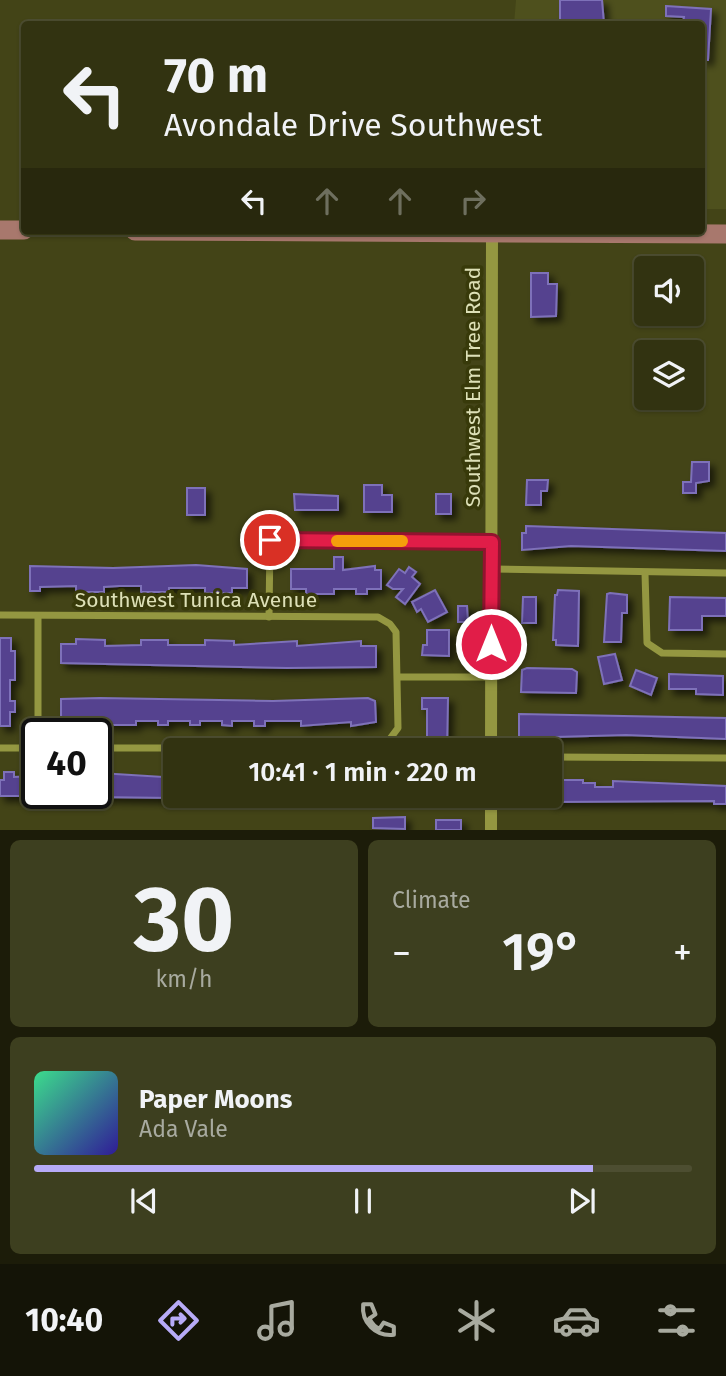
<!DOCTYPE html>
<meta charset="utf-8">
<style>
:root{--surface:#323311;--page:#3d3f1f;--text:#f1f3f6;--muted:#a8aa9f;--line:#4d4e31;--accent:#b7abf7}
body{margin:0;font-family:"Fira Sans",sans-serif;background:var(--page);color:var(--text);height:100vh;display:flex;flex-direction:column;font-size:26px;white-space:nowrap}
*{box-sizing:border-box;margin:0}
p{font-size:23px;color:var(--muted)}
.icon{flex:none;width:38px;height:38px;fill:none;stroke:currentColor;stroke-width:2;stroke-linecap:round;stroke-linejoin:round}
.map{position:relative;height:830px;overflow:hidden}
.side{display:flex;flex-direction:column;gap:10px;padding:10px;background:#1c1c09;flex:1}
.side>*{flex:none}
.hud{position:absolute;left:21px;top:21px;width:684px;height:214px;border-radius:7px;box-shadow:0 2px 5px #0004,0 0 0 2px var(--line);background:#323311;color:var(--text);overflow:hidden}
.controls{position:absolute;left:634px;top:256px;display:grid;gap:14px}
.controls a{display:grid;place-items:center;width:70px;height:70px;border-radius:7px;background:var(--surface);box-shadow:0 2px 5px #0004,0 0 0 2px var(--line);font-size:35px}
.speed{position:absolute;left:21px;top:718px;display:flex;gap:14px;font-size:35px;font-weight:700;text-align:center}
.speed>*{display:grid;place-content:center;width:91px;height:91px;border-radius:50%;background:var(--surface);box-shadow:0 2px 5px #0004,0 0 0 2px var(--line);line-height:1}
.speed .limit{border:4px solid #111;border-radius:10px;background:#fff;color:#111}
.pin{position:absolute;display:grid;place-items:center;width:60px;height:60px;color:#fff;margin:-30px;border:4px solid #fff;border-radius:50%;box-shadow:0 2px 7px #0007}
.me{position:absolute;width:77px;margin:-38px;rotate:0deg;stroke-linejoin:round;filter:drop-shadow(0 0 5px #0008)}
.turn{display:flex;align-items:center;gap:24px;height:147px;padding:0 28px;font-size:32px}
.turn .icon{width:91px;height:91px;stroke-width:2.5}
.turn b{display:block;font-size:49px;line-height:60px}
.lanes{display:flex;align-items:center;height:66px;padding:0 28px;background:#0003;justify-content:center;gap:35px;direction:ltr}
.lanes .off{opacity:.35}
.big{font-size:52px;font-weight:600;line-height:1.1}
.side .widget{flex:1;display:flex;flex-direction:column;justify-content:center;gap:10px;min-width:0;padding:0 24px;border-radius:10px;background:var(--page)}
.side .dial{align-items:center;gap:0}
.dial b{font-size:91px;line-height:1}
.song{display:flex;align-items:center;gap:21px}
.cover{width:84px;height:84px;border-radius:10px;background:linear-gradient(135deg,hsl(150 70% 55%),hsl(250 70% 35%))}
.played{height:7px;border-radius:4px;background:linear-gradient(90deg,var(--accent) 85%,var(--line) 85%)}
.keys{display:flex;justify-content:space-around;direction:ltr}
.heat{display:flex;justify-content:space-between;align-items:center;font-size:38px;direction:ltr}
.side .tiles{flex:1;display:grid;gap:10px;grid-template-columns:1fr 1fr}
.widget:last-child{grid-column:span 2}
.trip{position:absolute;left:163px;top:738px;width:399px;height:70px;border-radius:7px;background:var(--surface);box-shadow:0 2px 5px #0004,0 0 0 2px var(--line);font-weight:600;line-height:70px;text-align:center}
.menu{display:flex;height:112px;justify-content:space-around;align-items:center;background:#141407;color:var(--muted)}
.menu .icon{width:49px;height:49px}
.menu .selected{color:var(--accent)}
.menu b{font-size:32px;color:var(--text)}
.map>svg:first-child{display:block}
.built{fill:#4e501d}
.building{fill:#54428f;stroke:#7e71b9;stroke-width:2;filter:url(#shadow)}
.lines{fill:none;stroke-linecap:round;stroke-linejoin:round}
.minor{stroke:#949741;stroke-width:7}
.tertiary{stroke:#949741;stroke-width:12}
.primary{stroke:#a8786d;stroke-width:19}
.route-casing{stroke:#92132f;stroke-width:18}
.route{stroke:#e11d48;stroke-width:12}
.slow{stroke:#f59e0b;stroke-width:12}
.labels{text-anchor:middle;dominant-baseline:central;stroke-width:7;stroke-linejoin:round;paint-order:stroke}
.street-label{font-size:21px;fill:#dde0b7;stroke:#383a0a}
</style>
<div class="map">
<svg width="726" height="830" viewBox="0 0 726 830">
<defs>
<filter id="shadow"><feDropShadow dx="5" dy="5" stdDeviation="3.5" flood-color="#0009"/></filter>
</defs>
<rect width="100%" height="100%" fill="#434417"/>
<polygon class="built" points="516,0 726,0 726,209 702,209 702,24 514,24"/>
<g class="building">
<polygon points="560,0 602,0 604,24 560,24"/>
<polygon points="666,6 711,9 708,60 702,60 702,24 683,24 684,17 666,16"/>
<polygon points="531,273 548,273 548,284 557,284 556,316 531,317"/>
<polygon points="692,462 709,462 709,481 696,483 696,493 683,493 683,482 691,482"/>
<polygon points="527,480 548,480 547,491 541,491 541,505 526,505"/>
<polygon points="364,485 382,485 382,495 392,495 392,512 364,512"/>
<rect x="187" y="488" width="18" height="27"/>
<polygon points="294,494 338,496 338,510 295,510"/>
<rect x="436" y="494" width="15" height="20"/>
<polygon points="526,526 726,533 726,551 571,546 522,550 522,533 526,533"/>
<polygon points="334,557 343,557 343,570 375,566 375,570 381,570 381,589 367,589 367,594 356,594 356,589 334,589 334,594 306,594 306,589 291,589 291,569 334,569"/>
<polygon points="196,565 247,569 247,588 232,588 232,593 205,593 205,588 169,588 169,592 141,592 141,586 119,586 104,587 104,592 76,592 76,586 40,587 40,591 30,591 30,566 113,568"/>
<polygon points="409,567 416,572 412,577 420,584 405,604 396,597 403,589 393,589 387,585 399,569 405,573"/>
<polygon points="435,590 447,612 428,622 421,609 417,612 412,602"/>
<polygon points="558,590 579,591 578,646 556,645 556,640 553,640 555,595 557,595"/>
<polygon points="610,593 627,595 627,613 622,613 621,642 604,642 607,594"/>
<polygon points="523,597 536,597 536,623 522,623"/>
<polygon points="670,597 726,598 726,616 702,616 702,630 669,630"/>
<polygon points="458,606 467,606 468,622 458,622"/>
<polygon points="427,630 449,630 449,656 422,655 423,645 427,645"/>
<polygon points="0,638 11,638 11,651 15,651 15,680 10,680 10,701 15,701 15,712 10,712 10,726 0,726"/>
<polygon points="76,639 105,640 105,646 141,645 141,640 168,640 168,645 205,645 205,640 234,641 234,645 297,641 297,646 361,641 361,646 376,646 376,667 287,668 61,663 61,644 76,644"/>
<polygon points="615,654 622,680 604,684 598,657"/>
<polygon points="527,668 572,669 577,672 576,693 521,692 522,670"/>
<polygon points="636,670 657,678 651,695 630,686"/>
<polygon points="669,674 723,676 723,695 696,694 696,689 669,689"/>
<polygon points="100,698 273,701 368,698 375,701 376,722 351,726 351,722 301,726 301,721 265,721 265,726 254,726 254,721 232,721 232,726 222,725 222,721 200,721 200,725 190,725 190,721 168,721 168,725 158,725 158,721 136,721 136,725 108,725 108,721 93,720 72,720 72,725 61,725 61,699"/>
<polygon points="422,698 448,698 447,751 427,751 427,709 422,709"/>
<polygon points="519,714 726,718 726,739 626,735 519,738"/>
<polygon points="4,772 14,772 14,777 37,776 37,796 0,796 0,780 4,780"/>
<polygon points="99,773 163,777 163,773 173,773 173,798 96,797"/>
<polygon points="557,780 583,780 583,783 595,783 595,787 613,787 613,781 726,786 726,804 714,804 714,801 550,802 550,785 557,785"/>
<polygon points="405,817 405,829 373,828 373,818"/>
<rect x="436" y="820" width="25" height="10"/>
</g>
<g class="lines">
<g class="minor">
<polyline points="492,569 726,573"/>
<polyline points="645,573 647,643 662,653 726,654"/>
<polyline points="0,615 378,617 390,624 396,632 398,728 383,748 96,748"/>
<polyline points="269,617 270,540 492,542"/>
<polyline points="399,677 491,677"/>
<polyline points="38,733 38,617"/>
<polyline points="0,748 37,748"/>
<polyline points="550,757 726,758"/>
</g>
<g class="tertiary">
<polyline points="491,751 492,233"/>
<polyline points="491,830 491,796"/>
</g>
<g class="primary">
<polyline points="0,230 24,230"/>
<polyline points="135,231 726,234"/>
</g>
</g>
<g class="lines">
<defs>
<polyline id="route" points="270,540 492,542 491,644"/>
</defs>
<use href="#route" class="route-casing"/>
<use href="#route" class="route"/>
<polyline class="slow" points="337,541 402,541"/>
</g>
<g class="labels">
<g class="street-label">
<text transform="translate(473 387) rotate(-90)">Southwest Elm Tree Road</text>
<text x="196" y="600">Southwest Tunica Avenue</text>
</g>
</g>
</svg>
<div class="controls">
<a><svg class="icon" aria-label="sound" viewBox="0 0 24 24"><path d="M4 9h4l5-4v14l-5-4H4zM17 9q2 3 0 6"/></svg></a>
<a><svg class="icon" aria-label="layers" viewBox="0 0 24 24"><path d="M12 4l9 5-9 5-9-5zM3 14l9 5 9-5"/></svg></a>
</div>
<div class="speed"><div class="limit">40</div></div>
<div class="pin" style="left:270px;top:540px;background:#d93025"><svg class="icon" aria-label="arrive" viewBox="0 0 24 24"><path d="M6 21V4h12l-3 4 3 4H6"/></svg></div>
<svg class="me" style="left:491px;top:644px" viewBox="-20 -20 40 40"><circle r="17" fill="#e11d48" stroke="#fff" stroke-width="3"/><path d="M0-11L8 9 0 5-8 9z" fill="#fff"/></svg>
<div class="trip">10:41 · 1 min · 220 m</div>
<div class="hud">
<div class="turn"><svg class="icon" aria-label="left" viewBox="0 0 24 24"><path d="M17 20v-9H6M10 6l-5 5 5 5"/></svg><div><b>70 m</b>Avondale Drive Southwest</div></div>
<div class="lanes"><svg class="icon" aria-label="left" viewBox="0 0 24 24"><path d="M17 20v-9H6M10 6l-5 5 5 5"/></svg><svg class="icon off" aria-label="ahead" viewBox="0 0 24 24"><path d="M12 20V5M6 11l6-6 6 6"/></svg><svg class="icon off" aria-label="ahead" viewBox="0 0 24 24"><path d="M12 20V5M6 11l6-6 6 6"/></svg><svg class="icon off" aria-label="right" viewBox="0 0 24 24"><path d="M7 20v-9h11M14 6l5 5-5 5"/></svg></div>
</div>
</div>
<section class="side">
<div class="tiles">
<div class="widget dial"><b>30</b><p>km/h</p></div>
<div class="widget"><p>Climate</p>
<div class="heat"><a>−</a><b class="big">19°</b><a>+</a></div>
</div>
<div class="widget">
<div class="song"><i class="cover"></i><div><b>Paper Moons</b><p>Ada Vale</p></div></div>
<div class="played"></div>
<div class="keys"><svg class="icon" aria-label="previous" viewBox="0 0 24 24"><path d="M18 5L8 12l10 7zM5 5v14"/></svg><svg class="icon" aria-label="pause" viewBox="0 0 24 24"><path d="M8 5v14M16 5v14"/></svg><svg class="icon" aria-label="next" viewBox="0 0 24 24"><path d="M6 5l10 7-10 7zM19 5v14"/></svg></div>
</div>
</div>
</section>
<nav class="menu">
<b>10:40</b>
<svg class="icon selected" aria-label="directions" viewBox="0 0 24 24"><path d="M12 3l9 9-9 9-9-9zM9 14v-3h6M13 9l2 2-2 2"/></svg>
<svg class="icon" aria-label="music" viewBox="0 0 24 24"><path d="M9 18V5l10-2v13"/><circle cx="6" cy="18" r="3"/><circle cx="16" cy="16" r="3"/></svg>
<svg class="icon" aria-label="phone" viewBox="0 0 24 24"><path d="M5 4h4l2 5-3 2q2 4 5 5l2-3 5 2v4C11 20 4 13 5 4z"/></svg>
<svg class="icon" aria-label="climate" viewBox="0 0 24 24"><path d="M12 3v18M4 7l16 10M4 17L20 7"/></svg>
<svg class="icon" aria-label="car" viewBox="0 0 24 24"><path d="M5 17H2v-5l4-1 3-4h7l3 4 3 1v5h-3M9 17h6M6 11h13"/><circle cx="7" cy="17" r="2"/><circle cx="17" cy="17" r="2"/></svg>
<svg class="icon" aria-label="filters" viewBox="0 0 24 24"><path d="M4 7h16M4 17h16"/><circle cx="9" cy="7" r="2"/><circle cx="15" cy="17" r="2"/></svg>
</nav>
